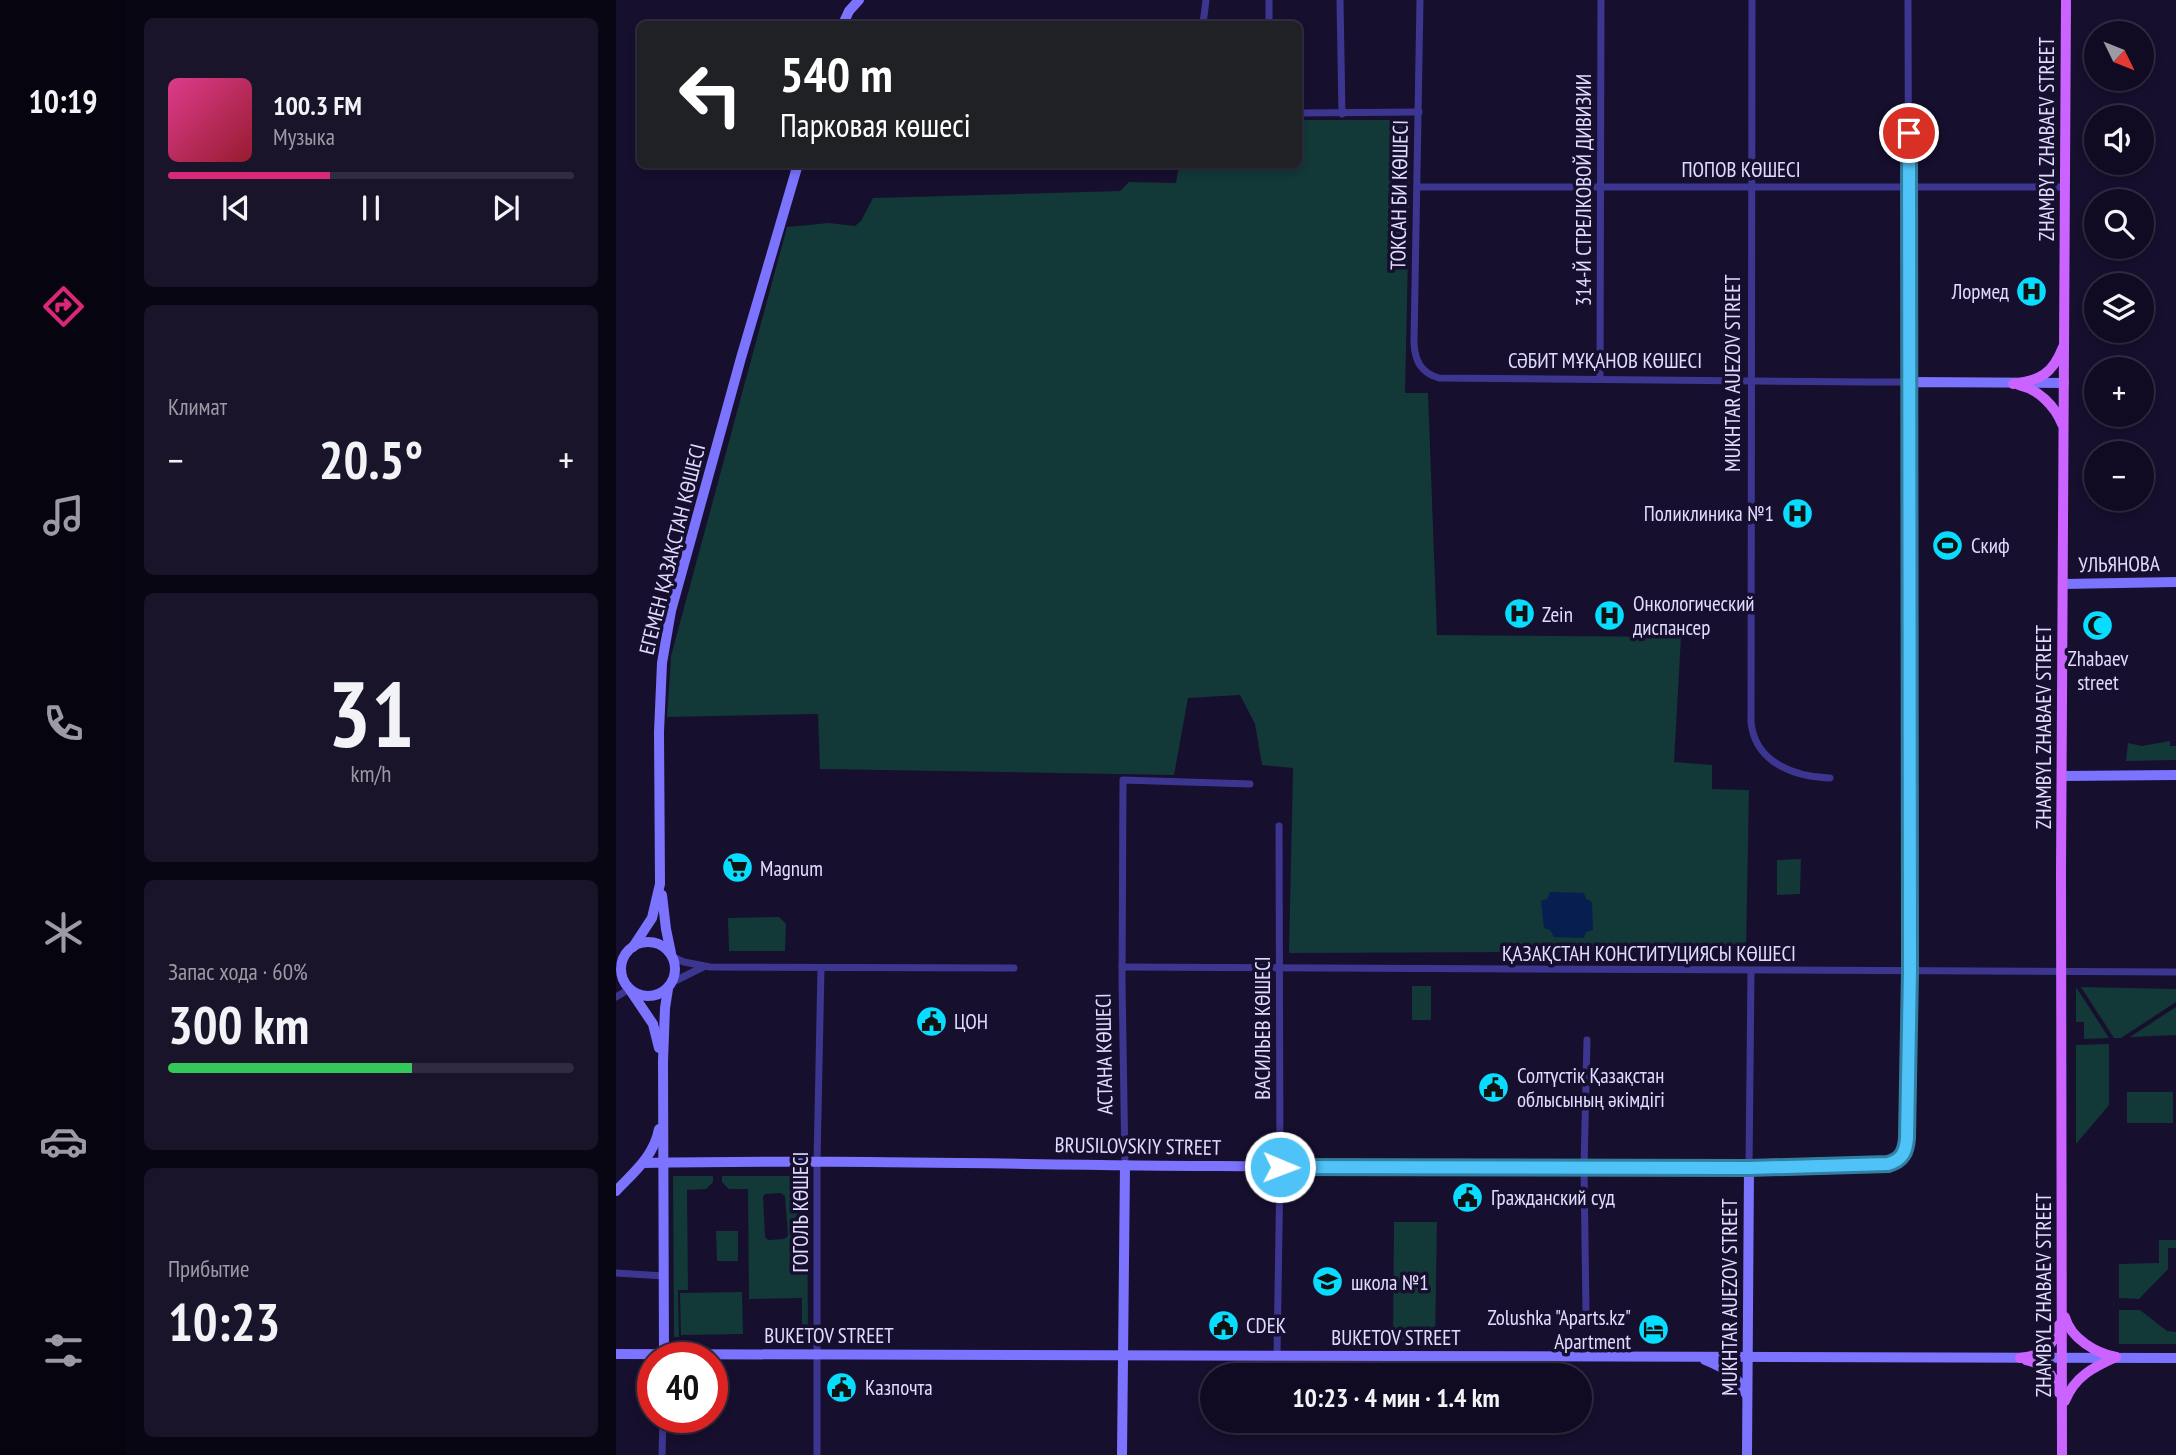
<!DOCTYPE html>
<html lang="ru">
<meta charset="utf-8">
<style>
:root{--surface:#100b22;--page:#19142a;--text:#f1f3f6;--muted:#9c9ba5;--line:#302b40;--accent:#db2777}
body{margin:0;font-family:"PT Sans Narrow",sans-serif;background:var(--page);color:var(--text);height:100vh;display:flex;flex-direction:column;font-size:26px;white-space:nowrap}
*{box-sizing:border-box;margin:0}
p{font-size:23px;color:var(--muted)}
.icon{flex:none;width:38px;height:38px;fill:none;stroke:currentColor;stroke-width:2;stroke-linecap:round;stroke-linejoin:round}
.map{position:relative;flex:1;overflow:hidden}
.side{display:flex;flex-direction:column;gap:18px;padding:18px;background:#090613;width:490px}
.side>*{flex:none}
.hud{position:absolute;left:21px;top:21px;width:665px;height:147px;border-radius:10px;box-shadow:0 4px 10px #0003,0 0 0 2px var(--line);background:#202124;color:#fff;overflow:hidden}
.needle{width:46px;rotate:133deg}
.tools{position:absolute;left:1468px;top:21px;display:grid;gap:14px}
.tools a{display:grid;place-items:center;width:70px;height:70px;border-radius:50%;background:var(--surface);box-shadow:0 4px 10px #0003,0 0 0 2px var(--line);font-size:35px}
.speed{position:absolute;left:21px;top:1342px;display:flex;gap:14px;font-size:35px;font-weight:700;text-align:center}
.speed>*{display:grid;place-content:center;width:91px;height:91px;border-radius:50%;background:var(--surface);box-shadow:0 4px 10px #0003,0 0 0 2px var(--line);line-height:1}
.speed .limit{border:10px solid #d22;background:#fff;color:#111}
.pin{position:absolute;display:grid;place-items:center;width:60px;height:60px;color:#fff;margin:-30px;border:4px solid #fff;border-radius:50%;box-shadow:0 2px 7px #0007}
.me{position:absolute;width:77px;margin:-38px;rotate:91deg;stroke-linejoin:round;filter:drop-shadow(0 0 5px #0008)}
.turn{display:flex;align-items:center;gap:24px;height:147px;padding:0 28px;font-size:32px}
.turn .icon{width:91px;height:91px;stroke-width:2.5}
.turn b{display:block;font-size:49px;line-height:60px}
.big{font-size:52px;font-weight:800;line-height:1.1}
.side .tile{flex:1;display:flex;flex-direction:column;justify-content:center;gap:10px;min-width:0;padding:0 24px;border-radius:10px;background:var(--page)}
.side .dial{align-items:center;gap:0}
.dial b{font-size:91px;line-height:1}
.song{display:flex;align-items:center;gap:21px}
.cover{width:84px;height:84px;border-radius:10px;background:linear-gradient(135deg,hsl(330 70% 55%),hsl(350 70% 35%))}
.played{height:7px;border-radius:4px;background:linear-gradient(90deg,var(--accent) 40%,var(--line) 40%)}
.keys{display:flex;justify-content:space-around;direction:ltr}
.heat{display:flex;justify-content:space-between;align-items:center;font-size:38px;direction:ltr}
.charge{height:10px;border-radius:5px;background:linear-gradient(90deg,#34c759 60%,var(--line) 0)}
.trip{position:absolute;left:584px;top:1363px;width:392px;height:70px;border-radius:35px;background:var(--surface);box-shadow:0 4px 10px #0003,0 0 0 2px var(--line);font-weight:800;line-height:70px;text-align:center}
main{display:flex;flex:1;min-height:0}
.menu{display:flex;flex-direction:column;width:126px;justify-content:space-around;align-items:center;background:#06040e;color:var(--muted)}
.menu .icon{width:49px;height:49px}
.menu .current{color:var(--accent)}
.menu b{font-size:32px;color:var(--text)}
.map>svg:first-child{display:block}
.green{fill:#123838;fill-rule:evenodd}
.water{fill:#061e50}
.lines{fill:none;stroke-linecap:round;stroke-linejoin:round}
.street{stroke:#3d3691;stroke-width:7}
.secondary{stroke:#7c73ff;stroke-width:10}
.primary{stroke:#ca63ff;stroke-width:10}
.route-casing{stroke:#337fa1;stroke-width:18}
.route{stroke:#4fc3f7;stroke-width:12}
.labels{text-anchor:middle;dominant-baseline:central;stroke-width:7;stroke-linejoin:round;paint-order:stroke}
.street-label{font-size:21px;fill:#e1dcff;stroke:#160f2e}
.poi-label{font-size:21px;fill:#e1dcff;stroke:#160f2e;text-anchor:start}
</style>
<main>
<nav class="menu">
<b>10:19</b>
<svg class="icon current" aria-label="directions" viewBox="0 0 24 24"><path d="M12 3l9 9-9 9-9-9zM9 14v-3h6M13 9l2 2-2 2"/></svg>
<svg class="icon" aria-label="music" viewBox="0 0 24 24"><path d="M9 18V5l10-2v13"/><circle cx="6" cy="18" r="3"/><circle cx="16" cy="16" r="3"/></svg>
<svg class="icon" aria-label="phone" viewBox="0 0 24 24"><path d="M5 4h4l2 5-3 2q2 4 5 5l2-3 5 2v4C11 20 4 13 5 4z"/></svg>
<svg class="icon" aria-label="climate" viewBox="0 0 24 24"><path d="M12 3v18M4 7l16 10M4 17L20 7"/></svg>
<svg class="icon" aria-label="car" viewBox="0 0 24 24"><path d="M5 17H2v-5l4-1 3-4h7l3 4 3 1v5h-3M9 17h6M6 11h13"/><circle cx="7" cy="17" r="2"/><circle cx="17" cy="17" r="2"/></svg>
<svg class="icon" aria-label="filters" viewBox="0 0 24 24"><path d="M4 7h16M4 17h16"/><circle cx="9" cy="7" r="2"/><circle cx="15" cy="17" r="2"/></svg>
</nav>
<section class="side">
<div class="tile">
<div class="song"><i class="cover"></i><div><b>100.3 FM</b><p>Музыка</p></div></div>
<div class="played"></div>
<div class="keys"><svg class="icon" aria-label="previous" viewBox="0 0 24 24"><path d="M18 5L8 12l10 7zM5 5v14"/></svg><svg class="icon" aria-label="pause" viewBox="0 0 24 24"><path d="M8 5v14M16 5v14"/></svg><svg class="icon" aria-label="next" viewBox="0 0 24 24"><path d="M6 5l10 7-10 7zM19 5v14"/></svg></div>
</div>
<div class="tile"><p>Климат</p>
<div class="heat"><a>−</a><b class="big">20.5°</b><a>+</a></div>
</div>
<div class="tile dial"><b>31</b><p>km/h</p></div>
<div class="tile"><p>Запас хода · 60%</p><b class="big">300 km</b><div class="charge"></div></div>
<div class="tile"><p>Прибытие</p><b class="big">10:23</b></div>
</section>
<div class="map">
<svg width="1560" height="1455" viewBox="0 0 1560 1455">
<rect width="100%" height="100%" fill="#160f2e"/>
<g class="green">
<polygon points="683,120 795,120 789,393 812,393 821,635 1065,637 1058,762 1096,765 1096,789 1133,790 1130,951 673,953 677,768 646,765 639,724 624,695 572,698 558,775 204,769 202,714 51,717 55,656 171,227 213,223 239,226 245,221 257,198 504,191 513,182 560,183 563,165 682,164"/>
<polygon points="1554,741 1554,746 1560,746 1560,760 1510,761 1512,743 1526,746"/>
<polygon points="1185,859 1184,894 1161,895 1161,860"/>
<polygon points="163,917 170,924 169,951 113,951 112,918"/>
<rect x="796" y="986" width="19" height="34"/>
<polygon points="1460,987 1493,1038 1468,1039 1468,1022 1460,1022"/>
<polygon points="1465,987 1560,989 1560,1002 1505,1038 1498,1038"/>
<polygon points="1560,1007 1560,1035 1514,1037"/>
<polygon points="1493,1044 1493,1105 1460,1144 1460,1045"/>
<rect x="1511" y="1092" width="46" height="31"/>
<polygon points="57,1176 97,1176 97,1182 90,1189 71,1190 72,1290 62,1290 63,1337 58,1337"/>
<path d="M106 1176H191L192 1338H186V1298L133 1299 132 1189H113L106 1182ZM165 1193 169 1196 172 1236 168 1239 152 1240 149 1237 147 1197 149 1194Z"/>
<polygon points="778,1222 821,1222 819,1341 777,1340"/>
<polygon points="100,1231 122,1231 122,1261 101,1261"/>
<polygon points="1543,1240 1560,1240 1560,1248 1552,1248 1552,1269 1523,1299 1503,1298 1503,1264 1543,1263"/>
<polygon points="126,1292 127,1334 65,1335 64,1293"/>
<polygon points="1503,1310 1524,1310 1551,1331 1560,1332 1560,1344 1503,1344"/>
</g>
<polygon class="water" points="934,892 968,893 970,899 976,902 977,930 970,932 968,938 938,937 934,930 928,928 925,901 931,899"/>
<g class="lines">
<g class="street">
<polyline points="653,0 653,24"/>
<polyline points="724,0 726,114"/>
<path d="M804 0 798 343C799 361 805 373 823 378L1251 382H1293L1292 0"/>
<path d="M1136 0 1135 722C1139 763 1179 777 1214 778"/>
<polyline points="587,24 590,0"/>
<polyline points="682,113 803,112"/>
<polyline points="801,187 1449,187"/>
<polyline points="984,379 985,0"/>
<polyline points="57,957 68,962 94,967 398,968"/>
<polyline points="506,967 1560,972"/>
<polyline points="57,982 87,967"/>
<polyline points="0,997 13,989"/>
<polyline points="509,1165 506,982 507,780 634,784"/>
<polyline points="1133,1168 1135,971"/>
<polyline points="0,1273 48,1276"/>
<polyline points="970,1314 968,1167 971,1040"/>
<polyline points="661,1356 664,1167 663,826"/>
<polyline points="46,1455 47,1418"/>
<polyline points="201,1455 201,1162 205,968"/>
</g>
<g class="secondary">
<polyline points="227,24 233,11 243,0"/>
<polyline points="1447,584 1560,582"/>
<polyline points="1446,776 1560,775"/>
<polyline points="46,895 50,929 55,953"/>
<circle cx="32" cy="969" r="27"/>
<polyline points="17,947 36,918 44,884 43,732 46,663 55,611 125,358 182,164"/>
<polyline points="14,990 37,1024 43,1048"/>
<path d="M27 1163C219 1159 410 1165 602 1166 825 1168 1049 1170 1272 1164 1283 1162 1290 1155 1291 1144L1294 971 1293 382 1448 383"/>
<path d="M0 1191C18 1172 38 1156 43 1129"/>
<polyline points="0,1354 1560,1358"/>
<polyline points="48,1354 47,1061 49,1008 52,989"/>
<path d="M1089 1360C1106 1367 1122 1375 1130 1394"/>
<polyline points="506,1455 509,1165"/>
<polyline points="1131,1455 1133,1168"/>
</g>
<g class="primary">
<path d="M1397 384C1424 380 1436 375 1447 347"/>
<path d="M1403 385C1422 389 1439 406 1446 424"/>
<path d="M1449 1317C1455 1339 1480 1353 1500 1357"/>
<path d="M1404 1358C1428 1355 1436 1349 1443 1325"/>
<path d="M1410 1360C1429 1364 1438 1375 1443 1393"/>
<path d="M1449 1401C1459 1376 1478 1367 1500 1357"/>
<polyline points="1446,1455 1445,873 1450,0"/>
</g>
</g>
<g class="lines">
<defs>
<path id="route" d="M664 1167 1133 1168 1272 1164C1286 1160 1290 1152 1291 1138L1294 971 1293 133"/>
</defs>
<use href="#route" class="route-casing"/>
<use href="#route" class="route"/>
</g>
<defs>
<symbol id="hospital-disc" viewBox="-11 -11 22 22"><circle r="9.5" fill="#08ddff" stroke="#160f2e"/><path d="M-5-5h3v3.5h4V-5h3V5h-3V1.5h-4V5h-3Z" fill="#111"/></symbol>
<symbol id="stadium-disc" viewBox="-11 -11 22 22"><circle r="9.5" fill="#08ddff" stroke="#160f2e"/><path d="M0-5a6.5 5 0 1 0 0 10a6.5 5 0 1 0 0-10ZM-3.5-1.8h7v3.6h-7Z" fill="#111"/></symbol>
<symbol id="mosque-disc" viewBox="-11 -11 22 22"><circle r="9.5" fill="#08ddff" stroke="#160f2e"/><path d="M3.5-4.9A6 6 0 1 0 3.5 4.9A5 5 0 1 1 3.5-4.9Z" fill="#111"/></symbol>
<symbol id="supermarket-disc" viewBox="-11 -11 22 22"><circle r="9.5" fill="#08ddff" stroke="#160f2e"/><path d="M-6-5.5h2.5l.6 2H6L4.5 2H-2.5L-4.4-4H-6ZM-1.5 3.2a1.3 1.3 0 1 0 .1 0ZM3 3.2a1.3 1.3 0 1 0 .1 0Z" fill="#111"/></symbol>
<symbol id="civic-disc" viewBox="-11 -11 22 22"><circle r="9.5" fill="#08ddff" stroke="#160f2e"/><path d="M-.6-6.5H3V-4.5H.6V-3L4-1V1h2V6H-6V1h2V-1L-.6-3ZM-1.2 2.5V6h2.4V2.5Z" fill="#111"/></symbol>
<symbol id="school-disc" viewBox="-11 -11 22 22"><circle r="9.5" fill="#08ddff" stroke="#160f2e"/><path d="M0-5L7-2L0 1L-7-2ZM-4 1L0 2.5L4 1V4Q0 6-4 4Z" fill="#111"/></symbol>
<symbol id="hotel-disc" viewBox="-11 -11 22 22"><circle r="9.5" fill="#08ddff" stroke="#160f2e"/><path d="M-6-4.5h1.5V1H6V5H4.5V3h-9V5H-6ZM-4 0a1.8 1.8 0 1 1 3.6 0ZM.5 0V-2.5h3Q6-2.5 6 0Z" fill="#111"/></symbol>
</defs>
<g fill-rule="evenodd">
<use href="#hospital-disc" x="1398" y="274" width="35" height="35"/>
<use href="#hospital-disc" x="1164" y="496" width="35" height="35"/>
<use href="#stadium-disc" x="1314" y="528" width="35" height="35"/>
<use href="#hospital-disc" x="886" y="596" width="35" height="35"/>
<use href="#hospital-disc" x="976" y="598" width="35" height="35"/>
<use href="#mosque-disc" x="1464" y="608" width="35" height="35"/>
<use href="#supermarket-disc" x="104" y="850" width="35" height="35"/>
<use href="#civic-disc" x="298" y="1004" width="35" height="35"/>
<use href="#civic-disc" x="860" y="1070" width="35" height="35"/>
<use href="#civic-disc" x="834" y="1180" width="35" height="35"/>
<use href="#school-disc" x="694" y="1264" width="35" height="35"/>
<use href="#civic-disc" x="590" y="1308" width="35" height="35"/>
<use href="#hotel-disc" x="1020" y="1312" width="35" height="35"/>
<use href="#civic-disc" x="208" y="1370" width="35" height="35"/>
</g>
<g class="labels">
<g class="street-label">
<text transform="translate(1430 139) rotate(-90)">ZHAMBYL ZHABAEV STREET</text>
<text x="1125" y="169">ПОПОВ КӨШЕСІ</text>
<text transform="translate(967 190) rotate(-90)">314-Й СТРЕЛКОВОЙ ДИВИЗИИ</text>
<text transform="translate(783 195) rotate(-89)">ТОКСАН БИ КӨШЕСІ</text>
<text x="989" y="360">СӘБИТ МҰҚАНОВ КӨШЕСІ</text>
<text transform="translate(1116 373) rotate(-90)">MUKHTAR AUEZOV STREET</text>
<text transform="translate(56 549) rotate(-76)">ЕГЕМЕН ҚАЗАҚСТАН КӨШЕСІ</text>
<text transform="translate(1503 564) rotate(-1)">УЛЬЯНОВА</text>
<text transform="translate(1427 727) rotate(-90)">ZHAMBYL ZHABAEV STREET</text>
<text x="1033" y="953">ҚАЗАҚСТАН КОНСТИТУЦИЯСЫ КӨШЕСІ</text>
<text transform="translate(646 1028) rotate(-90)">ВАСИЛЬЕВ КӨШЕСІ</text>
<text transform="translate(488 1054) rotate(-91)">АСТАНА КӨШЕСІ</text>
<text transform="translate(522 1146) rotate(1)">BRUSILOVSKIY STREET</text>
<text transform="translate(184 1212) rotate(-90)">ГОГОЛЬ КӨШЕСІ</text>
<text transform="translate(1427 1295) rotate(-90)">ZHAMBYL ZHABAEV STREET</text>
<text transform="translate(1113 1297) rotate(-90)">MUKHTAR AUEZOV STREET</text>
<text x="213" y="1335">BUKETOV STREET</text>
<text x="780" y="1337">BUKETOV STREET</text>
</g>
<g class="poi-label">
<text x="1393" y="291" text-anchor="end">Лормед</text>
<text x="1158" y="513" text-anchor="end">Поликлиника №1</text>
<text x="1355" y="545">Скиф</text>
<text x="1017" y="603">Онкологический<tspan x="1017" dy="24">диспансер</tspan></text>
<text x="926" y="614">Zein</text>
<text x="1482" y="658" text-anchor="middle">Zhabaev<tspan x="1482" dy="24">street</tspan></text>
<text x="144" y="868">Magnum</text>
<text x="338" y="1021">ЦОН</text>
<text x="901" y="1075">Солтүстік Қазақстан<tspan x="901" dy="24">облысының әкімдігі</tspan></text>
<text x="875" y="1197">Гражданский суд</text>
<text x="735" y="1282">школа №1</text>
<text x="1015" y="1317" text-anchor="end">Zolushka "Aparts.kz"<tspan x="1015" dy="24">Apartment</tspan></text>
<text x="630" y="1325">CDEK</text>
<text x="249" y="1387">Казпочта</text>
</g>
</g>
</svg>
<div class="tools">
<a><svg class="needle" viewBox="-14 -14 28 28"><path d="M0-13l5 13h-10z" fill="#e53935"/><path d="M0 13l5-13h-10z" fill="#9c9ba5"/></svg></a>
<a><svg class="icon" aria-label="sound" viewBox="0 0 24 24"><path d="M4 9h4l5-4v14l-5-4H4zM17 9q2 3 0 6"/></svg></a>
<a><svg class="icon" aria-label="search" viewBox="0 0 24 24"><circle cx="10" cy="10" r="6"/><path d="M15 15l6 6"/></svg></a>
<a><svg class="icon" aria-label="layers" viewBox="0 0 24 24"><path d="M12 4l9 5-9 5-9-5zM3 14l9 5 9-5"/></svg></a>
<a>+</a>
<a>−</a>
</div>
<div class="speed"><div class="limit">40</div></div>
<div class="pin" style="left:1293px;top:133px;background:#d93025"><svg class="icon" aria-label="arrive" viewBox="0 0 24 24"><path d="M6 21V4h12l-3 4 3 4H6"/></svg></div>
<svg class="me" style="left:664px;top:1167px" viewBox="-20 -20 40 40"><circle r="17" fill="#4fc3f7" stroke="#fff" stroke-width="3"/><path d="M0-11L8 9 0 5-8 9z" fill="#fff"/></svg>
<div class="trip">10:23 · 4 мин · 1.4 km</div>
<div class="hud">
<div class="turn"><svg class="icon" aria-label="left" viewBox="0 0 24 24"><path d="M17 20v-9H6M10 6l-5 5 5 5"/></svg><div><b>540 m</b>Парковая көшесі</div></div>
</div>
</div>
</main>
